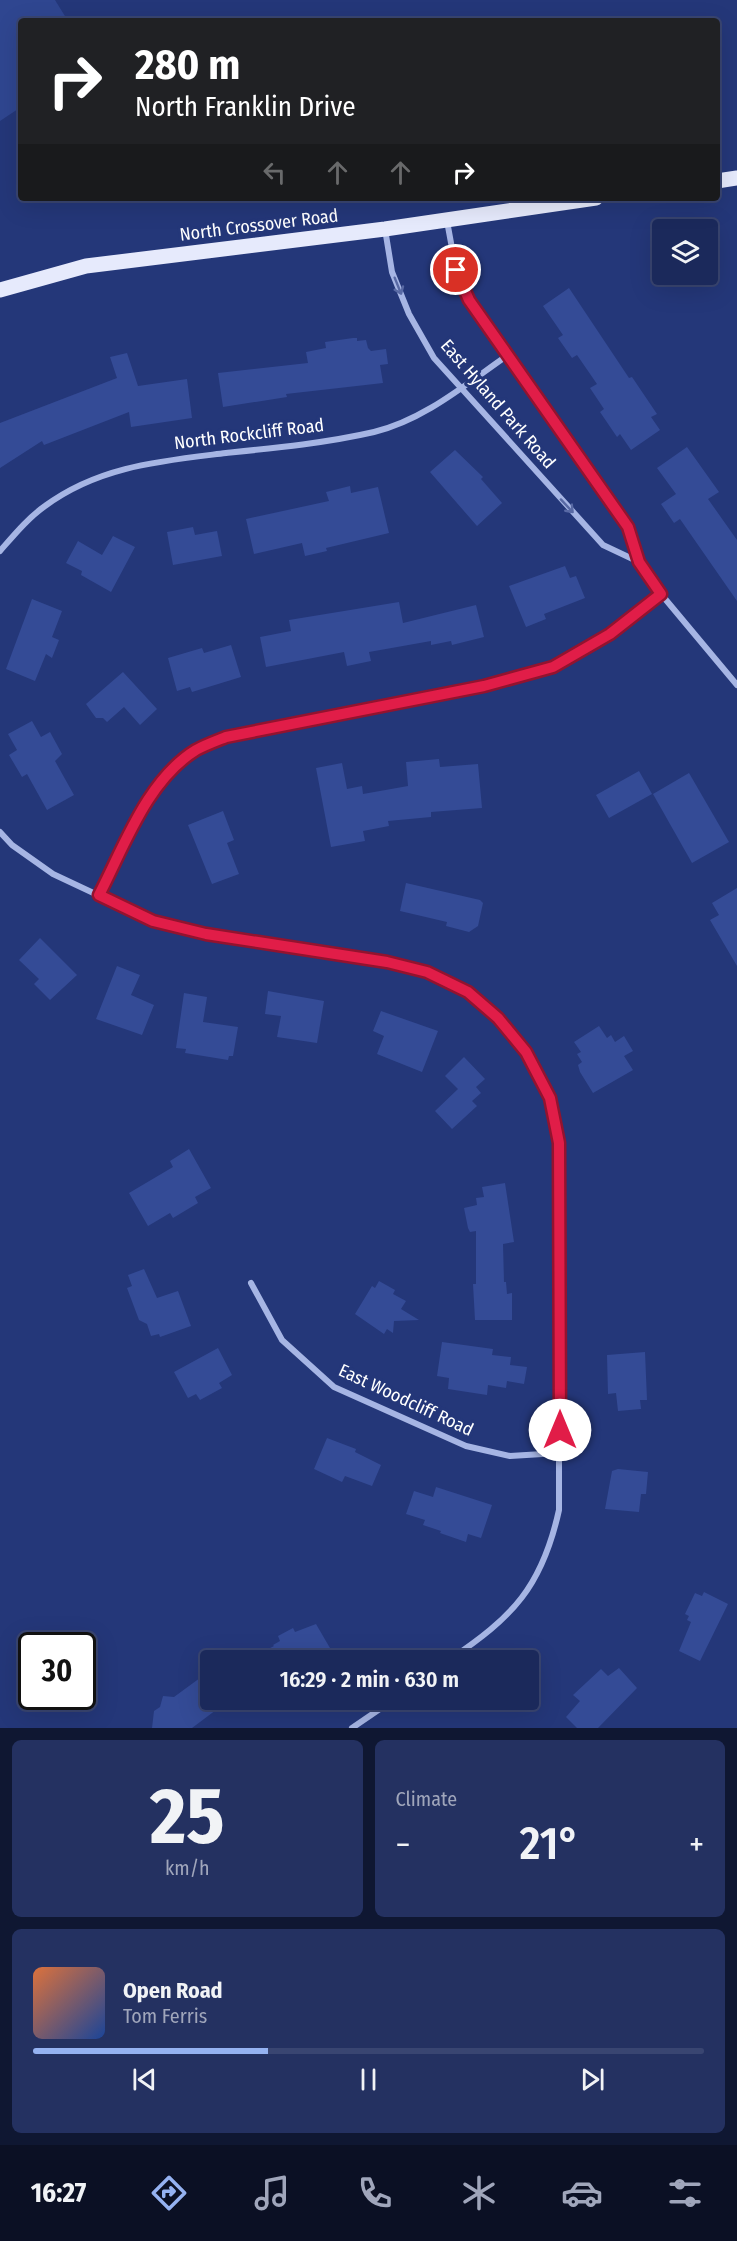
<!DOCTYPE html>
<meta charset="utf-8">
<style>
:root{--surface:#1b295b;--page:#243161;--text:#f1f3f6;--muted:#a0a6bb;--line:#394571;--accent:#95b2f1}
body{margin:0;font-family:"Fira Sans Condensed",sans-serif;background:var(--page);color:var(--text);height:100vh;display:flex;flex-direction:column;font-size:22px;white-space:nowrap}
*{box-sizing:border-box;margin:0}
p{font-size:20px;color:var(--muted)}
.icon{flex:none;width:33px;height:33px;fill:none;stroke:currentColor;stroke-width:2;stroke-linecap:round;stroke-linejoin:round}
.map{position:relative;height:1728px;overflow:hidden}
.side{display:flex;flex-direction:column;gap:12px;padding:12px;background:#0f1732;flex:1}
.side>*{flex:none}
.guide{position:absolute;left:18px;top:18px;width:702px;height:183px;border-radius:6px;box-shadow:0 6px 24px #0002,0 0 0 2px var(--line);background:#202124;color:#fff;overflow:hidden}
.controls{position:absolute;left:652px;top:219px;display:grid;gap:12px}
.controls a{display:grid;place-items:center;width:66px;height:66px;border-radius:6px;background:var(--surface);box-shadow:0 6px 24px #0002,0 0 0 2px var(--line);font-size:30px}
.speed{position:absolute;left:18px;top:1632px;display:flex;gap:12px;font-size:30px;font-weight:700;text-align:center}
.speed>*{display:grid;place-content:center;width:78px;height:78px;border-radius:50%;background:var(--surface);box-shadow:0 6px 24px #0002,0 0 0 2px var(--line);line-height:1}
.speed .limit{border:3px solid #111;border-radius:9px;background:#fff;color:#111}
.pin{position:absolute;display:grid;place-items:center;width:51px;height:51px;color:#fff;margin:-26px;border:3px solid #fff;border-radius:50%;box-shadow:0 2px 6px #0007}
.me{position:absolute;width:66px;margin:-33px;rotate:0deg;stroke-linejoin:round;filter:drop-shadow(0 0 4px #0008)}
.turn{display:flex;align-items:center;gap:21px;height:126px;padding:0 18px;font-size:27px}
.turn .icon{width:78px;height:78px;stroke-width:2.5}
.turn b{display:block;font-size:42px;line-height:51px}
.lanes{display:flex;align-items:center;height:57px;padding:0 18px;background:#0003;justify-content:center;gap:30px;direction:ltr}
.lanes .off{opacity:.35}
.big{font-size:45px;font-weight:600;line-height:1.1}
.side .tile{flex:1;display:flex;flex-direction:column;justify-content:center;gap:9px;min-width:0;padding:0 21px;border-radius:9px;background:var(--page)}
.side .dial{align-items:center;gap:0}
.dial b{font-size:78px;line-height:1}
.song{display:flex;align-items:center;gap:18px}
.cover{width:72px;height:72px;border-radius:9px;background:linear-gradient(135deg,hsl(20 70% 55%),hsl(220 70% 35%))}
.played{height:6px;border-radius:3px;background:linear-gradient(90deg,var(--accent) 35%,var(--line) 35%)}
.keys{display:flex;justify-content:space-around;direction:ltr}
.heat{display:flex;justify-content:space-between;align-items:center;font-size:33px;direction:ltr}
.side .tiles{flex:1;display:grid;gap:12px;grid-template-columns:1fr 1fr}
.tile:last-child{grid-column:span 2}
.trip{position:absolute;left:200px;top:1650px;width:339px;height:60px;border-radius:6px;background:var(--surface);box-shadow:0 6px 24px #0002,0 0 0 2px var(--line);font-weight:600;line-height:60px;text-align:center}
.menu{display:flex;height:96px;justify-content:space-around;align-items:center;background:#0b1024;color:var(--muted)}
.menu .icon{width:42px;height:42px}
.menu .selected{color:var(--accent)}
.menu b{font-size:27px;color:var(--text)}
.map>svg:first-child{display:block}
.green{fill:#2f4690}
.building{fill:#344b96}
.lines{fill:none;stroke-linecap:round;stroke-linejoin:round}
.street{stroke:#a6b5e4;stroke-width:6}
.primary{stroke:#e6eafc;stroke-width:15}
.oneway{stroke:#5869a4}
.route-casing{stroke:#92132f;stroke-width:15}
.route{stroke:#e11d48;stroke-width:10}
.labels{text-anchor:middle;dominant-baseline:central;stroke-width:6;stroke-linejoin:round;paint-order:stroke}
.street-label{font-size:18px;fill:#fff;stroke:#243779}
</style>
<div class="map">
<svg width="737" height="1728" viewBox="0 0 737 1728">
<rect width="100%" height="100%" fill="#243779"/>
<polygon class="green" points="0,0 55,0 68,21 21,21 21,107 0,121"/>
<g class="building">
<polygon points="569,288 629,378 632,377 657,414 651,417 660,430 631,450 620,434 617,437 600,412 604,409 590,388 597,384 577,355 572,358 558,338 563,335 543,306"/>
<polygon points="353,338 357,338 357,341 366,340 368,348 371,351 386,349 388,364 380,365 383,383 286,394 287,397 223,407 218,373 308,363 306,352 326,348 325,342"/>
<polygon points="127,353 138,386 187,379 192,418 131,427 129,412 44,445 42,441 0,468 0,423 117,378 110,357"/>
<polygon points="687,447 719,492 708,499 737,540 737,601 680,519 674,523 661,504 676,494 657,468"/>
<polygon points="455,450 483,477 481,479 502,503 477,526 430,472"/>
<polygon points="350,486 351,493 378,487 389,533 326,548 327,551 305,556 302,543 254,554 246,519 329,501 326,492"/>
<polygon points="193,527 195,535 217,531 222,556 173,565 167,532"/>
<polygon points="113,536 135,547 111,592 81,575 82,571 66,563 78,541 102,555"/>
<polygon points="565,566 570,578 576,576 585,598 544,614 546,619 526,627 509,586"/>
<polygon points="32,599 62,611 52,637 59,640 52,658 46,654 35,681 6,669"/>
<polygon points="399,602 403,623 476,605 484,637 452,645 451,641 431,645 431,641 369,652 371,661 347,666 344,652 266,667 260,637 291,631 289,620"/>
<polygon points="231,645 241,677 192,692 190,687 177,691 168,658 202,648 204,653"/>
<polygon points="123,672 157,709 140,725 124,707 107,722 103,718 96,718 86,704"/>
<polygon points="32,721 41,737 50,732 62,754 55,761 74,795 47,810 27,774 22,777 9,755 17,750 8,734"/>
<polygon points="439,759 440,767 478,764 482,808 431,812 431,817 388,821 389,826 363,831 365,841 331,847 316,768 342,763 347,789 362,786 363,794 408,786 406,762"/>
<polygon points="639,771 652,794 609,818 596,795"/>
<polygon points="689,773 729,842 692,863 653,794"/>
<polygon points="223,811 234,840 227,843 239,874 212,884 188,825"/>
<polygon points="406,883 480,900 483,903 478,926 469,932 446,926 447,922 400,911"/>
<polygon points="737,888 737,966 710,920 719,915 712,903"/>
<polygon points="40,938 77,975 50,1000 34,984 39,979 19,960"/>
<polygon points="117,966 140,975 131,995 154,1005 142,1035 96,1019"/>
<polygon points="268,991 324,1001 317,1043 277,1037 281,1016 265,1014"/>
<polygon points="184,993 207,997 203,1022 238,1027 233,1056 229,1056 228,1060 185,1053 186,1049 176,1048"/>
<polygon points="381,1011 438,1031 422,1072 377,1054 384,1036 373,1031"/>
<polygon points="599,1026 607,1038 611,1035 615,1042 624,1036 633,1051 624,1056 633,1070 593,1093 580,1072 578,1065 582,1062 577,1054 581,1052 574,1042"/>
<polygon points="464,1057 485,1079 476,1087 481,1093 472,1101 477,1106 452,1129 435,1111 458,1089 445,1076"/>
<polygon points="189,1149 211,1188 195,1197 198,1203 173,1218 170,1213 148,1226 129,1193 173,1167 170,1161"/>
<polygon points="505,1183 514,1242 503,1244 504,1282 506,1282 507,1294 512,1293 512,1320 475,1320 473,1284 476,1284 476,1231 470,1232 468,1228 464,1208 477,1205 476,1198 484,1197 482,1187"/>
<polygon points="144,1269 157,1298 178,1291 191,1326 160,1337 159,1334 151,1336 147,1324 139,1320 127,1288 132,1286 128,1275"/>
<polygon points="379,1281 395,1290 393,1294 406,1301 401,1309 419,1320 394,1321 393,1333 387,1329 384,1334 355,1314 372,1286 375,1288"/>
<polygon points="442,1342 493,1349 492,1355 511,1357 510,1365 527,1367 524,1384 507,1381 506,1388 488,1385 487,1395 448,1389 449,1378 437,1376"/>
<polygon points="218,1348 232,1375 219,1383 222,1388 200,1400 196,1394 188,1398 174,1372"/>
<polygon points="645,1352 647,1400 640,1400 641,1409 618,1411 616,1393 608,1394 607,1355"/>
<polygon points="327,1438 356,1449 355,1452 381,1465 372,1486 345,1476 342,1482 314,1469"/>
<polygon points="618,1469 648,1472 646,1494 641,1494 639,1512 605,1509 612,1471"/>
<polygon points="436,1487 492,1505 481,1538 468,1534 466,1542 440,1533 441,1531 423,1525 425,1520 406,1514 414,1491 433,1497"/>
<polygon points="704,1592 728,1604 700,1661 679,1651 691,1622 687,1620 689,1616 685,1614 695,1593 702,1596"/>
<polygon points="316,1624 337,1660 247,1660 274,1646 273,1645 280,1641 278,1636 293,1628 295,1632"/>
<polygon points="619,1668 637,1688 598,1728 577,1728 566,1717 580,1701 573,1695 601,1669 608,1676"/>
<polygon points="204,1675 210,1684 210,1703 216,1710 192,1728 152,1728 154,1711 160,1707 163,1696 174,1697"/>
</g>
<g class="lines">
<g class="street">
<polyline points="447,221 456,270 469,300 628,527 639,562 661,594 737,685"/>
<polyline points="385,229 392,272 409,314 434,358 603,545 639,562"/>
<path d="M0 551C14 535 28 518 45 506 99 466 161 461 226 453 275 448 326 443 374 432 424 420 466 384 508 355"/>
<path d="M0 832 12 845 53 874 153 921 205 934 387 962 427 972 468 992 498 1018 526 1052 550 1099 559 1143V1510C542 1587 513 1617 449 1660"/>
<path d="M99 895C124 847 147 779 196 750 205 745 216 741 226 737L484 686 553 667 611 634 661 594"/>
<polyline points="251,1283 282,1340 334,1387 466,1446 510,1456 559,1453"/>
<polyline points="352,1728 393,1700"/>
</g>
<g class="primary">
<polyline points="717,181 737,178"/>
<polyline points="0,290 86,266 385,229 596,198"/>
</g>
</g>
<defs><path id="oneway-shaft" d="M-6 0H5M1.5-3L5.5 0L1.5 3" fill="none" stroke-width="1.6" stroke-linecap="round" stroke-linejoin="round" transform="scale(1.5)"/></defs>
<g class="oneway">
<use href="#oneway-shaft" transform="translate(398 286) rotate(68)"/>
<use href="#oneway-shaft" transform="translate(567 506) rotate(47)"/>
</g>
<g class="lines">
<defs>
<path id="route" d="M456 270 469 300 628 527 639 562 661 594 610 634 553 667 484 686 226 737C216 741 205 745 196 750 147 780 124 847 99 895L153 921 206 934 387 962 427 972 468 992 498 1018 526 1052 550 1098 559 1143 560 1430"/>
</defs>
<use href="#route" class="route-casing"/>
<use href="#route" class="route"/>
</g>
<g class="labels">
<g class="street-label">
<text transform="translate(259 225) rotate(-7)">North Crossover Road</text>
<text transform="translate(498 404) rotate(49)">East Hyland Park Road</text>
<text transform="translate(249 434) rotate(-7)">North Rockcliff Road</text>
<text transform="translate(406 1400) rotate(25)">East Woodcliff Road</text>
</g>
</g>
</svg>
<div class="controls">
<a><svg class="icon" aria-label="layers" viewBox="0 0 24 24"><path d="M12 4l9 5-9 5-9-5zM3 14l9 5 9-5"/></svg></a>
</div>
<div class="speed"><div class="limit">30</div></div>
<div class="pin" style="left:456px;top:270px;background:#d93025"><svg class="icon" aria-label="arrive" viewBox="0 0 24 24"><path d="M6 21V4h12l-3 4 3 4H6"/></svg></div>
<svg class="me" style="left:560px;top:1430px" viewBox="-20 -20 40 40"><circle r="19" fill="#fff"/><path d="M0-13L10 11 0 6-10 11z" fill="#e11d48"/></svg>
<div class="trip">16:29 · 2 min · 630 m</div>
<div class="guide">
<div class="turn"><svg class="icon" aria-label="right" viewBox="0 0 24 24"><path d="M7 20v-9h11M14 6l5 5-5 5"/></svg><div><b>280 m</b>North Franklin Drive</div></div>
<div class="lanes"><svg class="icon off" aria-label="left" viewBox="0 0 24 24"><path d="M17 20v-9H6M10 6l-5 5 5 5"/></svg><svg class="icon off" aria-label="ahead" viewBox="0 0 24 24"><path d="M12 20V5M6 11l6-6 6 6"/></svg><svg class="icon off" aria-label="ahead" viewBox="0 0 24 24"><path d="M12 20V5M6 11l6-6 6 6"/></svg><svg class="icon" aria-label="right" viewBox="0 0 24 24"><path d="M7 20v-9h11M14 6l5 5-5 5"/></svg></div>
</div>
</div>
<section class="side">
<div class="tiles">
<div class="tile dial"><b>25</b><p>km/h</p></div>
<div class="tile"><p>Climate</p>
<div class="heat"><a>−</a><b class="big">21°</b><a>+</a></div>
</div>
<div class="tile">
<div class="song"><i class="cover"></i><div><b>Open Road</b><p>Tom Ferris</p></div></div>
<div class="played"></div>
<div class="keys"><svg class="icon" aria-label="previous" viewBox="0 0 24 24"><path d="M18 5L8 12l10 7zM5 5v14"/></svg><svg class="icon" aria-label="pause" viewBox="0 0 24 24"><path d="M8 5v14M16 5v14"/></svg><svg class="icon" aria-label="next" viewBox="0 0 24 24"><path d="M6 5l10 7-10 7zM19 5v14"/></svg></div>
</div>
</div>
</section>
<nav class="menu">
<b>16:27</b>
<svg class="icon selected" aria-label="directions" viewBox="0 0 24 24"><path d="M12 3l9 9-9 9-9-9zM9 14v-3h6M13 9l2 2-2 2"/></svg>
<svg class="icon" aria-label="music" viewBox="0 0 24 24"><path d="M9 18V5l10-2v13"/><circle cx="6" cy="18" r="3"/><circle cx="16" cy="16" r="3"/></svg>
<svg class="icon" aria-label="phone" viewBox="0 0 24 24"><path d="M5 4h4l2 5-3 2q2 4 5 5l2-3 5 2v4C11 20 4 13 5 4z"/></svg>
<svg class="icon" aria-label="climate" viewBox="0 0 24 24"><path d="M12 3v18M4 7l16 10M4 17L20 7"/></svg>
<svg class="icon" aria-label="car" viewBox="0 0 24 24"><path d="M5 17H2v-5l4-1 3-4h7l3 4 3 1v5h-3M9 17h6M6 11h13"/><circle cx="7" cy="17" r="2"/><circle cx="17" cy="17" r="2"/></svg>
<svg class="icon" aria-label="filters" viewBox="0 0 24 24"><path d="M4 7h16M4 17h16"/><circle cx="9" cy="7" r="2"/><circle cx="15" cy="17" r="2"/></svg>
</nav>
